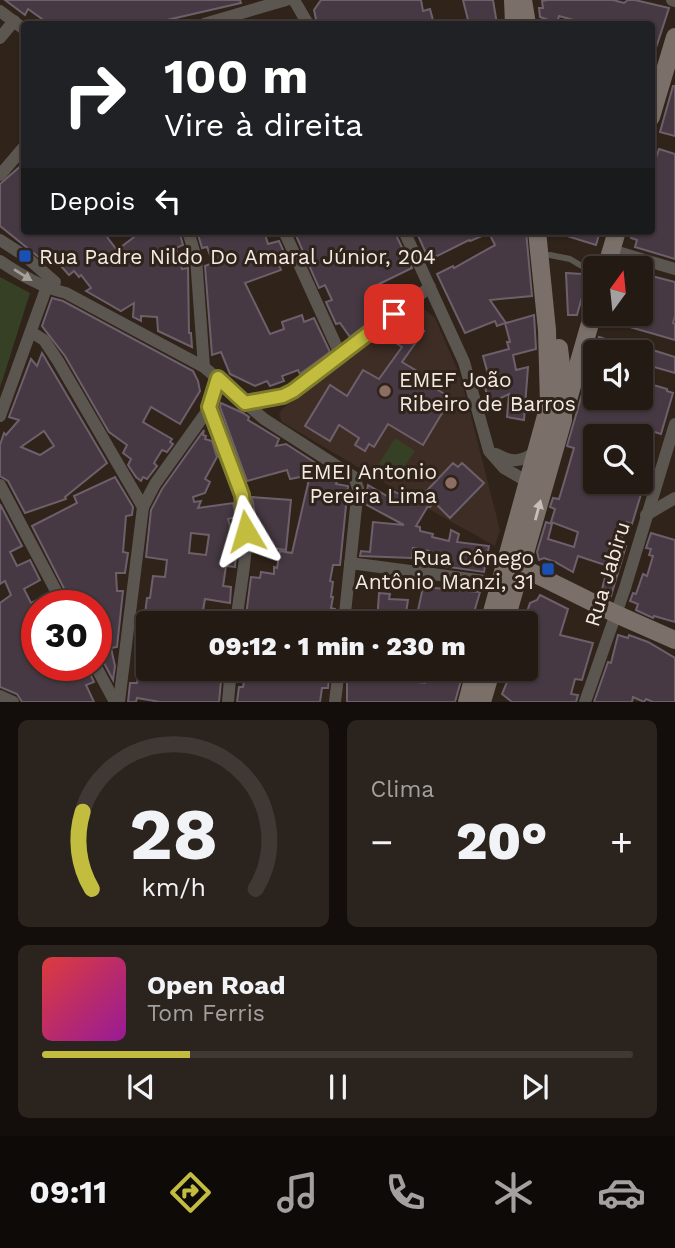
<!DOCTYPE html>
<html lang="pt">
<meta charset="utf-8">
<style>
:root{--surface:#231a14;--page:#2b231d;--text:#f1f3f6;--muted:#a3a1a0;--line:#403834;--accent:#c2bd3f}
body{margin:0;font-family:"Work Sans",sans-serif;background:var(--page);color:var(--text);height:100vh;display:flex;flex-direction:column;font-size:26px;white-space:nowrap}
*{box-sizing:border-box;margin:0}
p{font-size:23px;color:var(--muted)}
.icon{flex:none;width:38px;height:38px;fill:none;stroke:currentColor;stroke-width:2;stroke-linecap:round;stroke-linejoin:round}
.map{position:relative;height:702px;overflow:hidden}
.panel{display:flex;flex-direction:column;gap:18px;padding:18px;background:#130e0b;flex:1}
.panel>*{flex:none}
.guide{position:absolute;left:21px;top:21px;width:634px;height:214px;border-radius:7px;box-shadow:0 2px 5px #0004,0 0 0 2px var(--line);background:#202124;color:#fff;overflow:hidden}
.needle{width:46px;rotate:15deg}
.buttons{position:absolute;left:583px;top:256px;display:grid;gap:14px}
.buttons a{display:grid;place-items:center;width:70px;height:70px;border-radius:7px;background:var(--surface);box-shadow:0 2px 5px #0004,0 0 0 2px var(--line);font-size:35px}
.speed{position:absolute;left:21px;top:590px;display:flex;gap:14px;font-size:35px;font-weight:700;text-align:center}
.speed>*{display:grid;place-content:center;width:91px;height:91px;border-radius:50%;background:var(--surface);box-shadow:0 2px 5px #0004,0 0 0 2px var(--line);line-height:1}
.speed .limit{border:10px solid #d22;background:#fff;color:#111}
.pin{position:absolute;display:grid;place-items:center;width:60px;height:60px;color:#fff;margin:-30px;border-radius:14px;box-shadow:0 4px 10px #0006}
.me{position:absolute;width:77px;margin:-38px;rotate:353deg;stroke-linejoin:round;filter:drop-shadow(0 0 5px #0008)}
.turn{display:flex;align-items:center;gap:24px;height:147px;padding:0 28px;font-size:32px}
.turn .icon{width:91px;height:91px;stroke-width:2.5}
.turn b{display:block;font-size:49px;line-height:60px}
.then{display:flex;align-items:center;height:66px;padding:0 28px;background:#0003;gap:14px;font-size:26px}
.big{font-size:52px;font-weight:800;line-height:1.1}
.panel .widget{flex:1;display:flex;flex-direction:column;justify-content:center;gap:10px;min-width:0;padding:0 24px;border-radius:10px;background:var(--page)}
.panel .dial{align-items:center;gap:0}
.dial svg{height:182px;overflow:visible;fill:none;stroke:var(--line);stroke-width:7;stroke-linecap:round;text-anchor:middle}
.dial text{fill:var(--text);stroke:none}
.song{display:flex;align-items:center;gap:21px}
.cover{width:84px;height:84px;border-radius:10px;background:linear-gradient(135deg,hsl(0 70% 55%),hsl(300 70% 35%))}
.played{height:7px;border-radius:4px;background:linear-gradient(90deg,var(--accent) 25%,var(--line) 25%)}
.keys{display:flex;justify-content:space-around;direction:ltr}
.heat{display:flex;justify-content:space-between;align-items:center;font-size:38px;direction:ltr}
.panel .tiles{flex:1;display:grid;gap:18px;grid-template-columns:1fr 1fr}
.widget:last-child{grid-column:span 2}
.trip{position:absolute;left:136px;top:611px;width:402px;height:70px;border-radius:7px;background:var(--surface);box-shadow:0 2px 5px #0004,0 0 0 2px var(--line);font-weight:800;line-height:70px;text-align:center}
.dock{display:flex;height:112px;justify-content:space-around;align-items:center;background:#0e0a08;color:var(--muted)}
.dock .icon{width:49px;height:49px}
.dock .selected{color:var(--accent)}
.dock b{font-size:32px;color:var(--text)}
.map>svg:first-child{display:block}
.education{fill:#3e2d24}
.green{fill:#354024}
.building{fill:#463943;stroke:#6e606a;stroke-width:2;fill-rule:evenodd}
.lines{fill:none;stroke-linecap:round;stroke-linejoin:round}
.lane{stroke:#5c5651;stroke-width:6}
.street{stroke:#5c5651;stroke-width:12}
.secondary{stroke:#7a7069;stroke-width:18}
.oneway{fill:#a8a09a}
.oneway2{fill:#c9bfb9}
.route-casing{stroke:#7e7b29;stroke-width:18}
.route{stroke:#c2bd3f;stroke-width:12}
.transit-dot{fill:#1a4fb4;stroke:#2f231a;stroke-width:2.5}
.education-dot{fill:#8d6e63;stroke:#2f231a;stroke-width:2.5}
.labels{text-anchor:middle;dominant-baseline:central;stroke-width:6;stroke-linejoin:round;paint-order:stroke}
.poi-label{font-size:21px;fill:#f3eae4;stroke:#2f231a;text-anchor:start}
.street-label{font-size:21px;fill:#f3eae4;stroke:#2f231a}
</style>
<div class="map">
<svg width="675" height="702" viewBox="0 0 675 702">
<rect width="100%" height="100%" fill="#2f231a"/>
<polygon class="education" points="424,309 435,318 458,371 468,404 500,530 495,546 425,507 282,422 279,414 282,409 416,310"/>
<g class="green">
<polygon points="0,277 30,293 0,388"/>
<polygon points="395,438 415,451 394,482 375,470"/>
</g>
<g class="building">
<polygon points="5,0 240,0 241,3 167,20 168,22 159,24 38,24 42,19 28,9 25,15"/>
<polygon points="321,0 421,0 423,11 430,9 434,24 317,24 314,10"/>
<polygon points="463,0 493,0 497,24 469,24"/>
<polygon points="548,0 613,0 624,3 628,0 635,0 669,8 653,57 651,57 651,24 588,24 559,16 557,23 540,17 539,8 543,8 542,1"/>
<polygon points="673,86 675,86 675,136 660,132"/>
<polygon points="659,149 675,154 675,259 635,247 637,240 631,238 634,231 651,231 651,157 656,158"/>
<polygon points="24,163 24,204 21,208 24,211 24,231 114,231 107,237 117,250 142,231 179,231 183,245 176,248 182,269 188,268 189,333 191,333 192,347 158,331 157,317 141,316 141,321 133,317 134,303 121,311 86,291 91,288 81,275 79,277 74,271 69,275 54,258 46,263 0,226 0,184"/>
<polygon points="197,231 264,231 268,244 279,241 288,261 279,265 281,270 245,283 270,334 284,329 282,322 302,315 304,322 314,318 330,352 300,374 298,370 282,376 284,381 270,386 267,381 255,386 230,374 221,352 212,355 205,266 213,263 207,247 202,248"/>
<polygon points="294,231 394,231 412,268 377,285 387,303 379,309 381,313 350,337 340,323 336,324 326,302 332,300 325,285 319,288"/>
<polygon points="416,231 526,231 532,296 490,300 506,323 534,315 536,349 513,355 516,370 528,367 524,420 507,417 509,394 490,403 482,379 489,378 483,356 509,349 507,342 510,342 505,323 497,326 495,321 465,333 437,274 453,266 454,268 495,245 489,233 470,241 469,240 429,260"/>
<polygon points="558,231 600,231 596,245 557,233"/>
<polygon points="566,273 583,274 588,276 577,315 568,315"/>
<polygon points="640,273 675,282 675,316 673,323 675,324 675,340 623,325 627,313 640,313"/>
<polygon points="52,298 63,301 193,371 198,381 200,391 180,424 151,407 143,422 172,439 170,442 173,444 167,452 162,450 154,463 157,466 147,479 143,477 141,481 136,477 128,465 131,459 123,453 127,445 109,432 65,356 42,326"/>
<polygon points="411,322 424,331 402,362 417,371 414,375 451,398 423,445 388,424 374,447 369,444 365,451 355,445 359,438 339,425 330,441 305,426 330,385 347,396 363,370 379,379 402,347 396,343"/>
<polygon points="599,337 640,350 640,352 594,352"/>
<polygon points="640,346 675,357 675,373 640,363"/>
<path d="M42 353 107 463 65 497 66 499 25 513 8 481 0 476V445L4 433 6 435 19 420 9 417 31 359 37 366ZM44 431 54 446 40 455 21 447Z"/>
<polygon points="593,356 595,356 595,397 640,397 640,381 667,389 667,391 673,393 661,434 645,429 643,436 595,436 595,481 645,481 632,524 627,522 620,544 626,546 611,596 601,593 608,566 578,556 573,572 555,562 544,558 539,560 537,552 546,522 552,524 548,539 574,547 578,532 551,522 555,509 550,507 553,498 559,499 565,479 574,448 567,446"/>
<polygon points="221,403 243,413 249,417 248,420 279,439 276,446 286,444 317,464 320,473 324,468 338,477 336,484 348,486 340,565 333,565 330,581 333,582 331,597 333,597 331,608 335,609 334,623 245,623 251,577 260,578 261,572 274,574 274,567 277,568 280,551 292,553 310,475 290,479 287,470 247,481 220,407"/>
<path d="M204 430 203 435 206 436 205 439 212 441 217 457 205 479 210 482 205 493 193 497 194 502 201 501 198 508 233 503 236 517 228 519 234 538H237L235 567 226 566 223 586 231 587 230 603 205 599 201 622 188 620 187 623H149V644L135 643 138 621 144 622 147 598H150L153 576 165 577 167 560 146 557 151 510 162 489ZM191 533 209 535 206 555 189 553Z"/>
<polygon points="453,463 458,467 462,463 484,483 450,518 434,502 430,507 428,506 416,526 420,527 420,531 433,534 432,537 449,541 451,530 459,534 457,542 489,546 484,572 427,564 429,551 413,548 412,558 360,556 361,551 370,552 373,522 404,525 365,504 368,485 387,496 391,490 416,502"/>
<polygon points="115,477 133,507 132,515 126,516 123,552 128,553 125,573 116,573 117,591 123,591 117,647 111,648 115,666 113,680 103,661 96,656 96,606 73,606 32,526 77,503 74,496"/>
<polygon points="252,497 291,500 286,550 255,545 255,515"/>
<polygon points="0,504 22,546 10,552 17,566 30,560 40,580 24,589 31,603 37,600 37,636 34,638 37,644 37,665 86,665 94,682 86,685 94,702 22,702 17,694 0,687 0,603 11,595 5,581 0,584"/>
<polygon points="651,533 675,540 675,622 654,616 653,618 638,611 636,610 638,604 630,601 633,593 636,594 643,574 647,576 653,556 649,555 651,549 646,548"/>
<polygon points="423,587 480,592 471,623 377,623 379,593 390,594 389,599 408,600 406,613 417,615"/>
<polygon points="540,595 568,609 560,635 593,643 582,680 575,679 571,694 578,695 576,702 512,702 502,694 513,668 527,668 527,623 523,623 530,603 537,600"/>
<polygon points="618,635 628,638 629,635 648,642 675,658 675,702 653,702 646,699 644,702 633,697 632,702 594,702 608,662 611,663"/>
<polygon points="141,659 149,660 149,668 171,671 176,671 176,668 217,668 222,671 219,702 160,702 137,698 136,702 128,702 130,683 137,683"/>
<polygon points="249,668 330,668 328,688 322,688 320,702 237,702 239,687 243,687 245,676 249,676"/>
<polygon points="353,668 402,668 400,680 425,683 426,668 461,668 459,677 462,677 455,702 347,702 347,671 352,671"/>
</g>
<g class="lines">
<polyline class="lane" points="550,255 570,259 595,274"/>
<g class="street">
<polyline points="294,0 308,24"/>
<polyline points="672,0 675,1"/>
<polyline points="0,11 24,29"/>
<polyline points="204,24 286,0"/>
<polyline points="0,38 14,21"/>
<polyline points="0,175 24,147"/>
<polyline points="188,231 196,258 204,367"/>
<polyline points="284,231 340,354"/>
<polyline points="404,231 464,362 489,451 504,468 528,482"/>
<polyline points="0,240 25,256 55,282"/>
<polyline points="611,250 675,269"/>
<path d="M0 261C21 275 41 287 66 293L204 367 264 419 354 477 358 488 344 623"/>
<polyline points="31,332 44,340 58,361 143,507"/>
<polyline points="245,403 283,396 293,391 430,287"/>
<path d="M210 407C222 440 242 480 246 515 249 550 240 588 236 623"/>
<polyline points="0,416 50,278"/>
<path d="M496 454C512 463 521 462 536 452"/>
<polyline points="0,485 64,606"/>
<polyline points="646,515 675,498"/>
<polyline points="350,563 500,583"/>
<polyline points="95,665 115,702"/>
<polyline points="0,696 13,702"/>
<polyline points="119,702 143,507 155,484 210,407 218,378"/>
<polyline points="228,702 231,668"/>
<polyline points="335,702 339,668"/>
<polyline points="585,702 625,588 675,424"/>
</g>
<g class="secondary">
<polyline points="513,0 514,24"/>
<polyline points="523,0 527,24"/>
<polyline points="651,117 675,37"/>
<polyline points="606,268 617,231"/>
<polyline points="568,400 595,306"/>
<polyline points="513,563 616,614 675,640"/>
<polyline points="489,623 549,405 547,330 537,231"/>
<polyline points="505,623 563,420 563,381 559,348"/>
<polyline points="467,702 476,668"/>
<polyline points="482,702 492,668"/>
</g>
</g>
<defs><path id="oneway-solid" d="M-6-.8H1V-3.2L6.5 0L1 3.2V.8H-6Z" transform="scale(1.75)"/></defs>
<use class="oneway" href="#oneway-solid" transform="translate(23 275) rotate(32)"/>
<use class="oneway2" href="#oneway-solid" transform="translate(538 510) rotate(-75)"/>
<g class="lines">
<defs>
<polyline id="route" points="246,531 242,495 209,407 218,378 245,403 283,396 293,391 394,314"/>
</defs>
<use href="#route" class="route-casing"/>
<use href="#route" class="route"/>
</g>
<g class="transit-dot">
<rect x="18" y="249" width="14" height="14" rx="3.5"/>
<rect x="541" y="562" width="14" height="14" rx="3.5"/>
</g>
<g class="education-dot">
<circle cx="385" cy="391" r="7"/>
<circle cx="451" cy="483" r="7"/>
</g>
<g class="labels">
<g class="poi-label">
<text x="39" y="256">Rua Padre Nildo Do Amaral Júnior, 204</text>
<text x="399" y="379">EMEF João<tspan x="399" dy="24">Ribeiro de Barros</tspan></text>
<text x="437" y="471" text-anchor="end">EMEI Antonio<tspan x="437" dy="24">Pereira Lima</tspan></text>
<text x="534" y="557" text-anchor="end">Rua Cônego<tspan x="534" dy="24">Antônio Manzi, 31</tspan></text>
</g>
<g class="street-label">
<text transform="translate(607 574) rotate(-73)">Rua Jabiru</text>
</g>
</g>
</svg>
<div class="buttons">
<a><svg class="needle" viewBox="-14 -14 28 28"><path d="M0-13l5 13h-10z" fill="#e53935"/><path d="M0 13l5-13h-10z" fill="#a3a1a0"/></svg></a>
<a><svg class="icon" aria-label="sound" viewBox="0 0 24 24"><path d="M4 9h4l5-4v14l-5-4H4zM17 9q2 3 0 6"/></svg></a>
<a><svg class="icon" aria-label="search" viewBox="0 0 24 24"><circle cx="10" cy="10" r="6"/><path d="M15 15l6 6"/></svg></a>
</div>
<div class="speed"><div class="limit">30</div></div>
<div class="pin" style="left:394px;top:314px;background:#d93025"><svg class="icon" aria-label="arrive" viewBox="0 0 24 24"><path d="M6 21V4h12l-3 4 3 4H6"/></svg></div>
<svg class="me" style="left:246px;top:531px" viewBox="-20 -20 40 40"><path d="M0-17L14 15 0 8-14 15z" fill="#c2bd3f" stroke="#fff" stroke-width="4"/></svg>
<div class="trip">09:12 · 1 min · 230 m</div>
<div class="guide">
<div class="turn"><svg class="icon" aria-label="right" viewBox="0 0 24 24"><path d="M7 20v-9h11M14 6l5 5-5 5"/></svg><div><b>100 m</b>Vire à direita</div></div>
<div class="then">Depois<svg class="icon" aria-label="left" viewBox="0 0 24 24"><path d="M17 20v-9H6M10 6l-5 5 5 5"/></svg></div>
</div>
</div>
<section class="panel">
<div class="tiles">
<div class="widget dial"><svg viewBox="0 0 100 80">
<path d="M14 69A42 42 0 1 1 86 69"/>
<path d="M14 69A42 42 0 0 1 10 35" stroke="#c2bd3f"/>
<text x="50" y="56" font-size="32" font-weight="700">28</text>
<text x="50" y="72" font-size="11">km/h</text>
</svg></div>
<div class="widget"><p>Clima</p>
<div class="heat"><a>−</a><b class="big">20°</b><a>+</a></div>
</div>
<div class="widget">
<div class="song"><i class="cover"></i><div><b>Open Road</b><p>Tom Ferris</p></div></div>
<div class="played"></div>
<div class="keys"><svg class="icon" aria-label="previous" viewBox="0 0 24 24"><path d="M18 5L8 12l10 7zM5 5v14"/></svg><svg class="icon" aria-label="pause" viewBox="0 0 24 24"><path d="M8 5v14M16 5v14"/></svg><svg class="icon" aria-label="next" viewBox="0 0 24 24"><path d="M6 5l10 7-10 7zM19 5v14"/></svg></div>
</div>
</div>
</section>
<nav class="dock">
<b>09:11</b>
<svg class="icon selected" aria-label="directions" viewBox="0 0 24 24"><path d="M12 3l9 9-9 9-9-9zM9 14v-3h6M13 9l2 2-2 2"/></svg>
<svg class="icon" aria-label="music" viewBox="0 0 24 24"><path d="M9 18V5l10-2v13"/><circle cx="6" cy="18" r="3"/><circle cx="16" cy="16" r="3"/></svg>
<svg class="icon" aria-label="phone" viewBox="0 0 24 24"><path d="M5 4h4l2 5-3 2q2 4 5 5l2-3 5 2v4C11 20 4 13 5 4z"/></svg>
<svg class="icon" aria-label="climate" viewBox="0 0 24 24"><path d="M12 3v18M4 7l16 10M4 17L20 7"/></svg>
<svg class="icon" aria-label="car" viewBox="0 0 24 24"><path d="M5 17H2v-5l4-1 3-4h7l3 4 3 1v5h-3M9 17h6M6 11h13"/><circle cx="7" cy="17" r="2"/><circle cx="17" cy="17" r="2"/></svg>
</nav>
